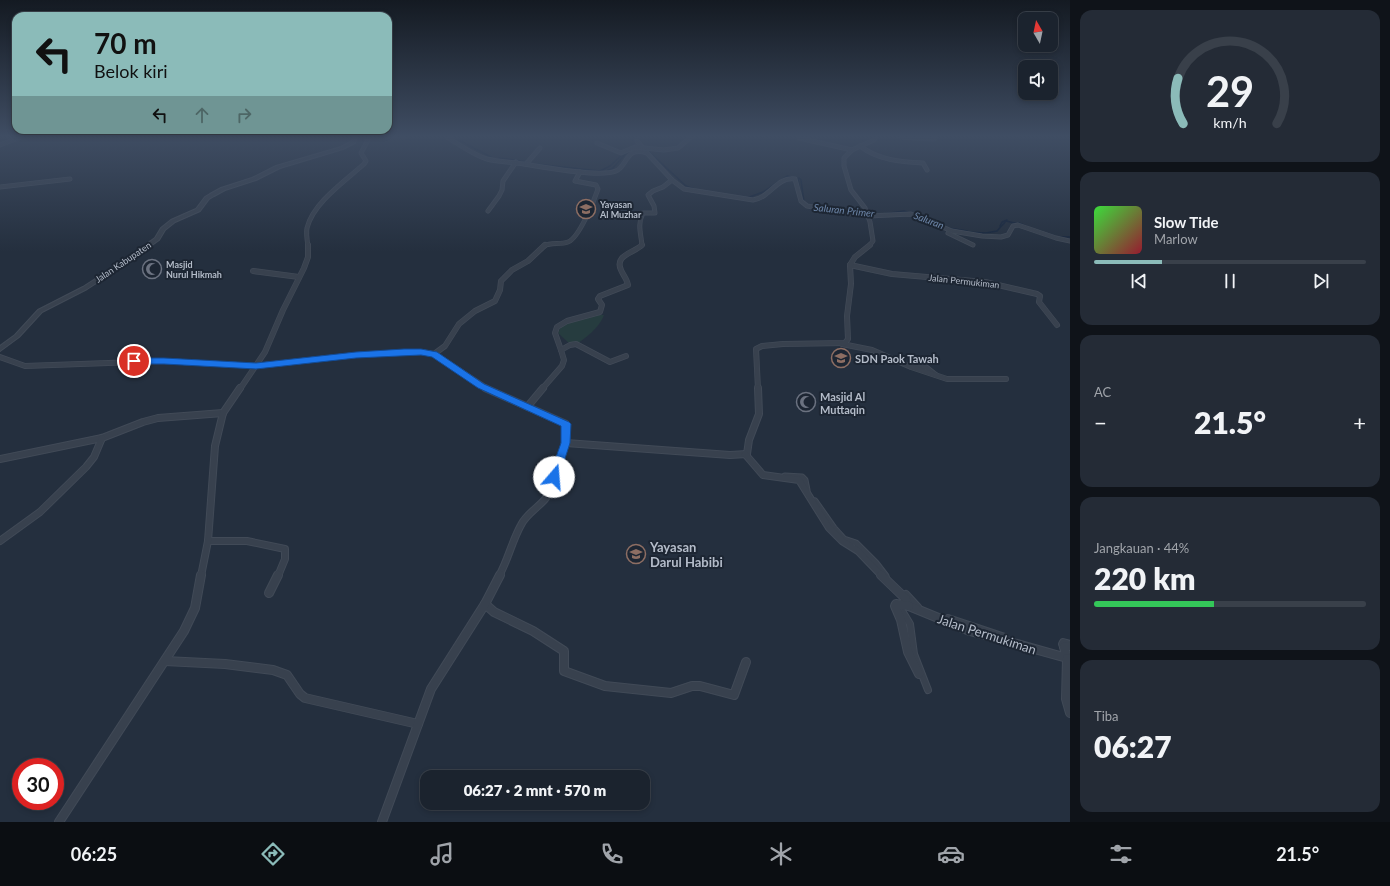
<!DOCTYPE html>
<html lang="id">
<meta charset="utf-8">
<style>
:root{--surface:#1b232e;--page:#242b36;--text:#f1f3f6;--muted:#a0a4aa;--line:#39404a;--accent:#8bbbb9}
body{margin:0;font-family:Lato,sans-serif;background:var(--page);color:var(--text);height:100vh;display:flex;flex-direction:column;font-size:15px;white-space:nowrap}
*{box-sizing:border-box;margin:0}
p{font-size:13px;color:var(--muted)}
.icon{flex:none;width:22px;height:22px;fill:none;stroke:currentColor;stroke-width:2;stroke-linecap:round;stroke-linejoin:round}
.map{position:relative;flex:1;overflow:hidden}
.sheet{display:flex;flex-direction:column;gap:10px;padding:10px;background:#0f1319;width:320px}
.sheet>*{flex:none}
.hud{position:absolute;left:12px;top:12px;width:380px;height:122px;border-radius:12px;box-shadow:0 2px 6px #0003,0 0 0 1px var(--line);background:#8bbbb9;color:#111;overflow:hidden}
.needle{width:26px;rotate:351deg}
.buttons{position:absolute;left:1018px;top:12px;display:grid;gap:8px}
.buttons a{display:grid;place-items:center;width:40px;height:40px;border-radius:8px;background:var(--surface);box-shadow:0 2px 6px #0003,0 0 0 1px var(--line);font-size:20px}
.speed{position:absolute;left:12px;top:758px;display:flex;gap:8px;font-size:20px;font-weight:700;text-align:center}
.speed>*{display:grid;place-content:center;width:52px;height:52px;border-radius:50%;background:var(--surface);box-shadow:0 2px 6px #0003,0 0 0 1px var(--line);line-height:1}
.speed .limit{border:6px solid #d22;background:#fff;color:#111}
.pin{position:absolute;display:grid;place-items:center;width:34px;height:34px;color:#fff;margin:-17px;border:2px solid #fff;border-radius:50%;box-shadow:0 1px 4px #0007}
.me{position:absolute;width:44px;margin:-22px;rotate:18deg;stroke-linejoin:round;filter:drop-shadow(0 0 3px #0008)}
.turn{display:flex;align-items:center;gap:14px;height:84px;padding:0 16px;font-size:18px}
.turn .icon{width:52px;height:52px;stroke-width:2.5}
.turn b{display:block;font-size:28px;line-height:34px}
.lanes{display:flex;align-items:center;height:38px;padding:0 16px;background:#0003;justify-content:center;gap:20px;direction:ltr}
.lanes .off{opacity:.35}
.big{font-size:30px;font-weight:800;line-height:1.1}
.sheet .card{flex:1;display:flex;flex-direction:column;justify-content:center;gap:6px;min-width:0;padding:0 14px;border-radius:12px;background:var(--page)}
.sheet .dial{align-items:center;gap:0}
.dial svg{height:104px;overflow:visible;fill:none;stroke:var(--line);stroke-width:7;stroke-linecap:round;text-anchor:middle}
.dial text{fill:var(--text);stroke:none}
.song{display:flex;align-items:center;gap:12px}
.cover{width:48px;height:48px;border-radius:6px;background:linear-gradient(135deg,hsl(120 70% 55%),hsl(350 70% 35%))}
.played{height:4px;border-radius:2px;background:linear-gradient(90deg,var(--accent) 25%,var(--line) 25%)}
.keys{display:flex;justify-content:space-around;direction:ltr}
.heat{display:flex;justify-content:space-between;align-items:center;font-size:22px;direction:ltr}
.charge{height:6px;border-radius:3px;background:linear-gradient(90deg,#34c759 44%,var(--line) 0)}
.trip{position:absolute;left:420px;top:770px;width:230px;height:40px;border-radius:12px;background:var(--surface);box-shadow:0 2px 6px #0003,0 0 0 1px var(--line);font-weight:800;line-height:40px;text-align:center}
.tabs{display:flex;height:64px;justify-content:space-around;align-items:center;background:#0b0e12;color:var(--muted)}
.tabs .icon{width:28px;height:28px}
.tabs .on{color:var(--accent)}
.tabs b{font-size:18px;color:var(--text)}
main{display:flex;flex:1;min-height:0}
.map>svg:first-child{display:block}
.green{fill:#263c3f}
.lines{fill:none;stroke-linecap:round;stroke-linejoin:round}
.stream{stroke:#17263c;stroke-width:1.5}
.pedestrian-far2-casing{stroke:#414a57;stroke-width:5.5}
.pedestrian-far1-casing{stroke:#414a57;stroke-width:7}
.pedestrian-casing{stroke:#414a57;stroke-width:8}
.minor-far3-casing{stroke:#414a57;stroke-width:5}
.minor-far2-casing{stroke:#414a57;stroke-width:6}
.minor-far1-casing{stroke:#414a57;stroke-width:8}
.minor-casing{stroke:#414a57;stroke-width:10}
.tertiary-casing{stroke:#414a57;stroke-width:2}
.pedestrian-far2{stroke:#38414e;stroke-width:4}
.pedestrian-far1{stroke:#38414e;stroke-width:5}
.pedestrian{stroke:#38414e;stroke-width:6}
.minor-far3{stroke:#38414e;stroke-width:3.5}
.minor-far2{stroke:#38414e;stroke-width:4.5}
.minor-far1{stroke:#38414e;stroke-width:6}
.minor{stroke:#38414e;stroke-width:8}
.tertiary{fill:#38414e;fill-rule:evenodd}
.route{fill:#1a73e8;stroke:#114b97}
.labels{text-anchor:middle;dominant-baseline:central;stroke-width:4;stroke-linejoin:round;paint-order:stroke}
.far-poi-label{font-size:9px;font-weight:bold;fill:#b4bcc9;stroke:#1d2633;text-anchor:start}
.far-street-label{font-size:9px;fill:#b4bcc9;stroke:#1d2633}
.far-water-label{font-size:10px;font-style:italic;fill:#6d86a8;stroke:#1d2633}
.poi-label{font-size:11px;font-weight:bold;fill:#b4bcc9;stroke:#1d2633;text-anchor:start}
.near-poi-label{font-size:13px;font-weight:bold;fill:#b4bcc9;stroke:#1d2633;text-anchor:start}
.near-street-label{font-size:13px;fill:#b4bcc9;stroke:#1d2633}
</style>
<main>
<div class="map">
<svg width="1070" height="822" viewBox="0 0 1070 822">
<rect width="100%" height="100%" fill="#242f3e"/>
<path class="green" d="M599 315H604C600 327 584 340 574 345L570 344 558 333 562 325Z"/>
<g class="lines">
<g class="stream">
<polyline points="453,137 491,157"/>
<polyline points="634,149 645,151"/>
<polyline points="647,150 686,186 694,189"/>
<polyline points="489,158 510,161"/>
<polyline points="499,158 528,162"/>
<polyline points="526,163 600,171 610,166 624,153"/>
<polyline points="608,170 612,169 628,151"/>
<polyline points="799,178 801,180 804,202"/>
<polyline points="747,198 763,192 787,176 798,179 800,192"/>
<polyline points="854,212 876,214"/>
<polyline points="913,213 927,219"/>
<polyline points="884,214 904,211 910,213"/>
<polyline points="1019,223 1028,227"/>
<polyline points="1000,226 1002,222 1007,220"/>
<polyline points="948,228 967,231"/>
<polyline points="966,232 986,233 997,231 1006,221 1019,224"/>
<polyline points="1058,237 1070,237"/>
<polyline points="1065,239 1070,239"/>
</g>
<defs>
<polyline id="pedestrian-far2" points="914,367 926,367 936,375"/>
<g id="pedestrian-far1">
<polyline points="785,476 802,477 805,480 807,490"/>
<polyline points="815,501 834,528 844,539 856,543 876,563 886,576"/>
</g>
<g id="pedestrian">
<polyline points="906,594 918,607"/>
<polyline points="902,603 901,609 910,624 914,654 928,690"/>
<polyline points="948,618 1005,637"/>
<polyline points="1064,649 1062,644 1063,642 1070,644"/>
</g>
<g id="minor-far3">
<polyline points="390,137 405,137"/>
<path d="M447 137C460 145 473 155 487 159 499 162 512 162 524 164 543 167 600 178 616 171 628 166 625 146 647 153L672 180 684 189 753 200C770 198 777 176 795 179L801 201 807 206 868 216 911 214 952 231 982 236 1001 237 1008 235 1013 226 1018 225 1056 238 1070 241"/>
<polyline points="637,137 637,141 643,148"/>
<polyline points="901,137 931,139 934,139 934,137"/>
<polyline points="799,138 852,150"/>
<polyline points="597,143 621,153 635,147 664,150 678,148 691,137"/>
<polyline points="0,145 21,137"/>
<path d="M860 146C878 160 901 162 923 163L927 170"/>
<polyline points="526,164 540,148"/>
<polyline points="0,187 70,179"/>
<polyline points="488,211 499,196 502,190 503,181 516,162"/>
<polyline points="948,233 973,245"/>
<path d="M308 246C307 240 306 233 307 228 313 203 345 181 364 164L366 161 361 153 368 140 366 137"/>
<path d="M544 246C551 242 560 245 568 242 579 238 594 201 598 189L596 185 575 181 580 172"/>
<path d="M641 246 642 245C641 234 637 224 643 213H655L654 206 648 195 653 191 663 187 672 180"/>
<polyline points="869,246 873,241 870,222 865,208 851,190 844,166 844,158 852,150 874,140 875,137"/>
</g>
<g id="minor-far2">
<polyline points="850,265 892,274 985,282 1037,294 1040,296 1039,302 1057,325"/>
<polyline points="253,271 299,277"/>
<polyline points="842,344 872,350 911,367 947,379 1006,379"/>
<path d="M561 350 555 333 557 327 567 321 600 312 602 305 598 299 600 296 628 285C627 279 623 275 621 270 614 255 634 253 642 245"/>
<polyline points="434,354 445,346 459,324 475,311 495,301 500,290 501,281 512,270 528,261 545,245"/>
<polyline points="0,357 25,366 164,361 256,366 356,355 421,352 434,354 488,389"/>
<polyline points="240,389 265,352 283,310 304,268 308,257 308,245"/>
<polyline points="542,389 562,366 564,360 561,350 570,345 576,344 610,362 626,356"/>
<polyline points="758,389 756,349 762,346 783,344 845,343 848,339 847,316 851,284 850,265 855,257 870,245"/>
</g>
<g id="minor-far1">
<path d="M485 388 566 424C570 435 553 488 546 498 539 507 526 514 521 525 512 541 508 560 499 576"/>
<polyline points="528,406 543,388"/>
<polyline points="566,443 730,455 747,454 749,440 759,414 758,388"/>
<polyline points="745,454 763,475 799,480 829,528 842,541 858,551 882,576"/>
<polyline points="0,459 102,438 143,422 158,418 223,413"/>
<polyline points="0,541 40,512 86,467 94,457 102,438"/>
<polyline points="208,541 247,541 285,549 285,559 278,576"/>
<polyline points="201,576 208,541 215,446 223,413 240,388"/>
</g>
<g id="minor">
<polyline points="881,575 906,599 909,606 970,631 1067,658 1064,647 1070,646"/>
<polyline points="269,593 278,575"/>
<polyline points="485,604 494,612 533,631 564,651 564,671 605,686 671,693 692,686 700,686 734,695 746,662"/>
<polyline points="909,606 896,604 895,606 901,620 908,652 919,674"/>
<polyline points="1067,658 1066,699 1070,713"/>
<polyline points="165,661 225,664 273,670 287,675 300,694 305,698 418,724"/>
<polyline points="59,822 184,631 195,608 201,575"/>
<polyline points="382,822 431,689 485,604 500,575"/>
</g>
<polygon id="tertiary" points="353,137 357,137 355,143 343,149 280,168 256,180 225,190 214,196 209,199 200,211 175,222 165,230 159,240 121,267 87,289 42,312 19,337 0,351 0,346 15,335 38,310 83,287 117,265 155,238 161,228 171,220 196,209 205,197 210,194 221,188 252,178 276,166 341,147 352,141"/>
</defs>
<use href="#pedestrian-far2" class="pedestrian-far2-casing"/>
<use href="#pedestrian-far1" class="pedestrian-far1-casing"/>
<use href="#pedestrian" class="pedestrian-casing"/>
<use href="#minor-far3" class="minor-far3-casing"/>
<use href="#minor-far2" class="minor-far2-casing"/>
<use href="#minor-far1" class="minor-far1-casing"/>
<use href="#minor" class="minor-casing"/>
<use href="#tertiary" class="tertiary-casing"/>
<use href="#pedestrian-far2" class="pedestrian-far2"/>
<use href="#pedestrian-far1" class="pedestrian-far1"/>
<use href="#pedestrian" class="pedestrian"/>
<use href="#minor-far3" class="minor-far3"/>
<use href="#minor-far2" class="minor-far2"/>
<use href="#minor-far1" class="minor-far1"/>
<use href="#minor" class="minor"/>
<use href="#tertiary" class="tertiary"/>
</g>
<linearGradient id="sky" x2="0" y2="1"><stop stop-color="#141a22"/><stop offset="0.54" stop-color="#3f4d63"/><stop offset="1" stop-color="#3f4d63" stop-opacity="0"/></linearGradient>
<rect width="1070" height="252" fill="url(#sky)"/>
<polygon class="route" points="404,349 421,349 437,352 484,384 569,422 571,424 570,443 558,480 551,480 549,477 561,443 561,426 478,388 432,357 421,355 356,358 256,369 164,364 134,364 130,361 134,358 164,358 256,363 356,352"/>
<defs>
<symbol id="school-ring" viewBox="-11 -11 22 22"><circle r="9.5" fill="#1d2633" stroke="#8d6e63" stroke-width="1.5"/><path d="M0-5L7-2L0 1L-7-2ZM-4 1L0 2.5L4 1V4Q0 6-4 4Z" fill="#8d6e63"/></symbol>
<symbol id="mosque-ring" viewBox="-11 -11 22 22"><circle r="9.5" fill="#1d2633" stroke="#6b7280" stroke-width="1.5"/><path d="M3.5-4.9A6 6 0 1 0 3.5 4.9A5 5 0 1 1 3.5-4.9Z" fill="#6b7280"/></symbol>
</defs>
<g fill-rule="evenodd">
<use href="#school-ring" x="575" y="198" width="22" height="22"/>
<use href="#mosque-ring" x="141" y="258" width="22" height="22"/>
<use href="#school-ring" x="830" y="347" width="22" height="22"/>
<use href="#mosque-ring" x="795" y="391" width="22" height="22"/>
<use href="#school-ring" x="625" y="543" width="22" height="22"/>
</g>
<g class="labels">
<g class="far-poi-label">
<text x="600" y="204">Yayasan<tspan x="600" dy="10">Al Muzhar</tspan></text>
<text x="166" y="264">Masjid<tspan x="166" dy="10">Nurul Hikmah</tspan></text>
</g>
<g class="far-street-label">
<text transform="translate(123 262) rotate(-34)">Jalan Kabupaten</text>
<text transform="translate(964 281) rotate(6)">Jalan Permukiman</text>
</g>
<g class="far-water-label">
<text transform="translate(844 210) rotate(6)">Saluran Primer</text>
<text transform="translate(929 220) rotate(21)">Saluran</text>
</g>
<g class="poi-label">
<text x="855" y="358">SDN Paok Tawah</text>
<text x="820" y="396">Masjid Al<tspan x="820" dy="13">Muttaqin</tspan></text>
</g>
<g class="near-poi-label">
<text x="650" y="547">Yayasan<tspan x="650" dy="15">Darul Habibi</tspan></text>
</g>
<g class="near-street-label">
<text transform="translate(987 634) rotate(18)">Jalan Permukiman</text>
</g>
</g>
</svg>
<div class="buttons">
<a><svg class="needle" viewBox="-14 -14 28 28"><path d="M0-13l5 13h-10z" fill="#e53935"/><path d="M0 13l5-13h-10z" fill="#a0a4aa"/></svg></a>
<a><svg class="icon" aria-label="sound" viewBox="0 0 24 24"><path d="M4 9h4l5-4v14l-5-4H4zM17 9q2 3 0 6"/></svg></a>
</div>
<div class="speed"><div class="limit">30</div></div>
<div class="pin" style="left:134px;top:361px;background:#d93025"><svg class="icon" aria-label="arrive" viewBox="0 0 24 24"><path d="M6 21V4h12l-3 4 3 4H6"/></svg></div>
<svg class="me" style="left:554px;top:477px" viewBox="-20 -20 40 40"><circle r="19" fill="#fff"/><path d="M0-13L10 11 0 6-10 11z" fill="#1a73e8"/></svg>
<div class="trip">06:27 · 2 mnt · 570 m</div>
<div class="hud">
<div class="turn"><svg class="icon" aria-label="left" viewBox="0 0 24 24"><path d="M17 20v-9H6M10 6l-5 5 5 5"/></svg><div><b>70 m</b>Belok kiri</div></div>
<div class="lanes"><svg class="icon" aria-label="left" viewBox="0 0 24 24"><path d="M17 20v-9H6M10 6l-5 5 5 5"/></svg><svg class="icon off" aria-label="ahead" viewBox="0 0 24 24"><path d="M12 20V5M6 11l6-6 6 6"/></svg><svg class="icon off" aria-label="right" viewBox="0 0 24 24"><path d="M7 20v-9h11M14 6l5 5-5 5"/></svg></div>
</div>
</div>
<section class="sheet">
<div class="card dial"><svg viewBox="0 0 100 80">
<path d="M14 69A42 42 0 1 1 86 69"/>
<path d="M14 69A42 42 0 0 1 10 34" stroke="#8bbbb9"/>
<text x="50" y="56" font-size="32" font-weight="700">29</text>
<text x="50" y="72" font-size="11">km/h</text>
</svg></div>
<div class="card">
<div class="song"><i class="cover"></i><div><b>Slow Tide</b><p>Marlow</p></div></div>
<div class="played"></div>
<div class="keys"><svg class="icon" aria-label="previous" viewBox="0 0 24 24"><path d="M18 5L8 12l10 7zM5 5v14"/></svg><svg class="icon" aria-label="pause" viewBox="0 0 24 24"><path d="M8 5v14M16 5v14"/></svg><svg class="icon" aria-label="next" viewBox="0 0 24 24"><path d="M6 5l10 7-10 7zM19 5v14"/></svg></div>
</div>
<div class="card"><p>AC</p>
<div class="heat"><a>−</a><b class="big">21.5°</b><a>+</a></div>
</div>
<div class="card"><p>Jangkauan · 44%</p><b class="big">220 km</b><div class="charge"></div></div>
<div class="card"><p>Tiba</p><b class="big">06:27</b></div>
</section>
</main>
<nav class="tabs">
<b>06:25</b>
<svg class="icon on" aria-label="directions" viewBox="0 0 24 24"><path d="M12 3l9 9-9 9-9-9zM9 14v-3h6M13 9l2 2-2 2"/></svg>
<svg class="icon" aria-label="music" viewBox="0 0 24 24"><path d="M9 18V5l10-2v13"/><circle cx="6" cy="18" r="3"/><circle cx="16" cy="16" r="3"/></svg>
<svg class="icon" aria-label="phone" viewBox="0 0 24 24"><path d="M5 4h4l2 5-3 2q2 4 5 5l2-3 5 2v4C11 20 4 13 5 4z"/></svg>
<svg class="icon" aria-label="climate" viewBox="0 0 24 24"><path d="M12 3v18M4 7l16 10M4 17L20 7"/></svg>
<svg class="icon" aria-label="car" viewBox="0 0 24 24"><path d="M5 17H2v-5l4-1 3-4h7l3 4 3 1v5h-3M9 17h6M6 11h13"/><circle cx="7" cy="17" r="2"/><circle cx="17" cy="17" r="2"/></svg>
<svg class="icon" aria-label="filters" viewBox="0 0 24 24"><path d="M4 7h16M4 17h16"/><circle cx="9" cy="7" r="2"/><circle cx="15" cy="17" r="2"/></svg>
<b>21.5°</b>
</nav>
